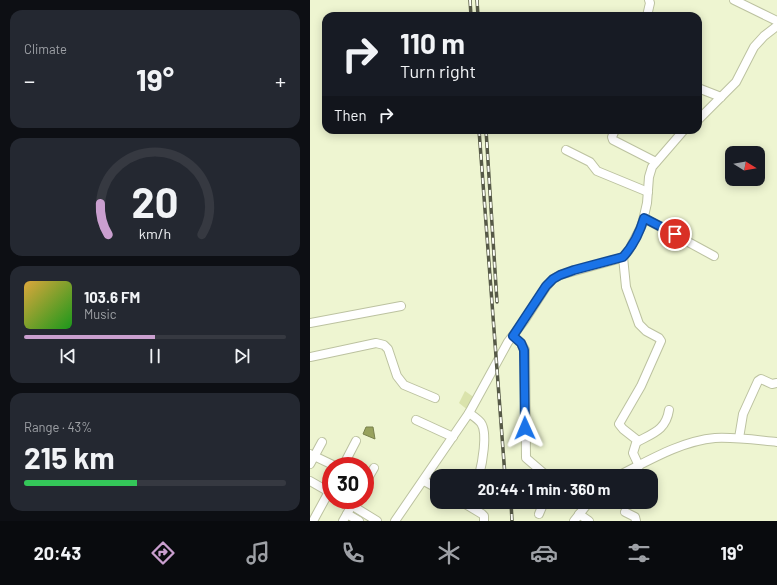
<!DOCTYPE html>
<meta charset="utf-8">
<style>
:root{--surface:#171b24;--page:#242831;--text:#f1f3f6;--muted:#9ea1a6;--line:#363941;--accent:#ca9fcf}
body{margin:0;font-family:Barlow,sans-serif;background:var(--page);color:var(--text);height:100vh;display:flex;flex-direction:column;font-size:15px;white-space:nowrap}
*{box-sizing:border-box;margin:0}
p{font-size:13px;color:var(--muted)}
.icon{flex:none;width:22px;height:22px;fill:none;stroke:currentColor;stroke-width:2;stroke-linecap:round;stroke-linejoin:round}
.map{position:relative;flex:1;overflow:hidden}
.sheet{display:flex;flex-direction:column;gap:10px;padding:10px;background:#0d0f14;width:310px}
.sheet>*{flex:none}
.top-card{position:absolute;left:12px;top:12px;width:380px;height:122px;border-radius:12px;box-shadow:0 2px 10px #0003;background:#171b24;color:var(--text);overflow:hidden}
.needle{width:26px;rotate:101deg}
.tools{position:absolute;left:415px;top:146px;display:grid;gap:8px}
.tools a{display:grid;place-items:center;width:40px;height:40px;border-radius:8px;background:var(--surface);box-shadow:0 2px 10px #0003;font-size:20px}
.speed{position:absolute;left:12px;top:457px;display:flex;gap:8px;font-size:20px;font-weight:700;text-align:center}
.speed>*{display:grid;place-content:center;width:52px;height:52px;border-radius:50%;background:var(--surface);box-shadow:0 2px 10px #0003;line-height:1}
.speed .limit{border:6px solid #d22;background:#fff;color:#111}
.pin{position:absolute;display:grid;place-items:center;width:34px;height:34px;color:#fff;margin:-17px;border:2px solid #fff;border-radius:50%;box-shadow:0 1px 4px #0007}
.me{position:absolute;width:44px;margin:-22px;rotate:359deg;stroke-linejoin:round;filter:drop-shadow(0 0 3px #0008)}
.turn{display:flex;align-items:center;gap:14px;height:84px;padding:0 12px;font-size:18px}
.turn .icon{width:52px;height:52px;stroke-width:2.5}
.turn b{display:block;font-size:28px;line-height:34px}
.then{display:flex;align-items:center;height:38px;padding:0 12px;background:#0003;gap:8px;font-size:15px}
.big{font-size:30px;font-weight:700;line-height:1.1}
.sheet .card{flex:1;display:flex;flex-direction:column;justify-content:center;gap:6px;min-width:0;padding:0 14px;border-radius:12px;background:var(--page)}
.sheet .dial{align-items:center;gap:0}
.dial svg{height:104px;overflow:visible;fill:none;stroke:var(--line);stroke-width:7;stroke-linecap:round;text-anchor:middle}
.dial text{fill:var(--text);stroke:none}
.song{display:flex;align-items:center;gap:12px}
.cover{width:48px;height:48px;border-radius:6px;background:linear-gradient(135deg,hsl(40 70% 55%),hsl(120 70% 35%))}
.played{height:4px;border-radius:2px;background:linear-gradient(90deg,var(--accent) 50%,var(--line) 50%)}
.keys{display:flex;justify-content:space-around;direction:ltr}
.heat{display:flex;justify-content:space-between;align-items:center;font-size:22px;direction:ltr}
.charge{height:6px;border-radius:3px;background:linear-gradient(90deg,#34c759 43%,var(--line) 0)}
.trip{position:absolute;left:120px;top:469px;width:228px;height:40px;border-radius:12px;background:var(--surface);box-shadow:0 2px 10px #0003;font-weight:700;line-height:40px;text-align:center}
.menu{display:flex;height:64px;justify-content:space-around;align-items:center;background:#090b0e;color:var(--muted)}
.menu .icon{width:28px;height:28px}
.menu .active{color:var(--accent)}
.menu b{font-size:18px;color:var(--text)}
main{display:flex;flex:1;min-height:0}
.map>svg:first-child{display:block}
.green{fill:#dae3ac}
.water{fill:#98a25d;stroke:#78804c}
.lines{fill:none;stroke-linecap:round;stroke-linejoin:round}
.minor-casing{stroke:#bcc2a0;stroke-width:10}
.minor{stroke:#fff;stroke-width:8}
.rail-casing{stroke:#565947;stroke-width:3.5}
.rail{stroke:#fdfef7;stroke-width:2;stroke-dasharray:6;stroke-linecap:butt}
.route-casing{stroke:#114b97;stroke-width:10}
.route{stroke:#1a73e8;stroke-width:7}
</style>
<main>
<section class="sheet">
<div class="card"><p>Climate</p>
<div class="heat"><a>−</a><b class="big">19°</b><a>+</a></div>
</div>
<div class="card dial"><svg viewBox="0 0 100 80">
<path d="M14 69A42 42 0 1 1 86 69"/>
<path d="M14 69A42 42 0 0 1 8 45" stroke="#ca9fcf"/>
<text x="50" y="56" font-size="32" font-weight="700">20</text>
<text x="50" y="72" font-size="11">km/h</text>
</svg></div>
<div class="card">
<div class="song"><i class="cover"></i><div><b>103.6 FM</b><p>Music</p></div></div>
<div class="played"></div>
<div class="keys"><svg class="icon" aria-label="previous" viewBox="0 0 24 24"><path d="M18 5L8 12l10 7zM5 5v14"/></svg><svg class="icon" aria-label="pause" viewBox="0 0 24 24"><path d="M8 5v14M16 5v14"/></svg><svg class="icon" aria-label="next" viewBox="0 0 24 24"><path d="M6 5l10 7-10 7zM19 5v14"/></svg></div>
</div>
<div class="card"><p>Range · 43%</p><b class="big">215 km</b><div class="charge"></div></div>
</section>
<div class="map">
<svg width="467" height="521" viewBox="0 0 467 521">
<rect width="100%" height="100%" fill="#eef5d1"/>
<polygon class="green" points="155,391 165,398 159,411 149,403"/>
<polygon class="water" points="56,427 63,427 65,439 53,434"/>
<g class="lines">
<defs>
<g id="minor">
<polyline points="424,0 467,21"/>
<polyline points="337,16 340,3 339,0"/>
<polyline points="388,88 411,97"/>
<polyline points="388,120 426,82 444,47 454,36 467,26"/>
<polyline points="305,130 302,137 303,140 346,162"/>
<polyline points="256,150 280,162 287,171 338,192"/>
<polyline points="334,218 404,256"/>
<polyline points="313,257 316,287 329,324 336,331 349,338 351,341 331,386 309,424 313,429 327,440 323,453 329,466"/>
<polyline points="0,323 91,306"/>
<polyline points="203,336 211,343 215,350 216,458 237,476"/>
<polyline points="0,357 66,343 74,345 78,349 87,376 94,385 125,398"/>
<path d="M159 413C163 416 168 419 171 423 178 433 172 464 169 476"/>
<polyline points="106,420 143,437"/>
<polyline points="429,438 433,414 448,381 451,379 462,384 467,383"/>
<path d="M327 442C343 433 356 430 359 410"/>
<polyline points="0,454 25,466"/>
<polyline points="0,464 12,442"/>
<polyline points="33,466 46,441"/>
<path d="M308 476C338 461 371 441 405 438 426 437 446 440 467 442"/>
<polyline points="0,481 21,493"/>
<polyline points="114,481 127,488"/>
<polyline points="55,483 64,468"/>
<polyline points="33,500 67,521"/>
<polyline points="152,502 172,514 174,516 174,521"/>
<polyline points="266,502 273,508"/>
<polyline points="315,512 325,517 326,521"/>
<polyline points="37,514 49,521"/>
<polyline points="229,514 234,502"/>
<polyline points="269,514 279,521"/>
<polyline points="3,521 21,488"/>
<polyline points="33,521 45,500"/>
<polyline points="85,521 159,413 198,342 214,321 236,287 243,279 250,275 308,259 313,257 319,250 332,225 337,203 339,177 342,167 374,130"/>
<polyline points="264,521 279,502"/>
</g>
</defs>
<use href="#minor" class="minor-casing"/>
<use href="#minor" class="minor"/>
<defs>
<g id="rail">
<polyline points="160,0 161,16"/>
<polyline points="167,0 168,16"/>
<polyline points="169,130 195,476"/>
<polyline points="176,130 187,302"/>
<polyline points="201,502 202,521"/>
</g>
</defs>
<use href="#rail" class="rail-casing"/>
<use href="#rail" class="rail"/>
</g>
<g class="lines">
<defs>
<path id="route" d="M215 428 214 350 211 343 203 336 236 286 243 279 250 275 264 270 313 257C322 247 330 232 334 218L365 234"/>
</defs>
<use href="#route" class="route-casing"/>
<use href="#route" class="route"/>
</g>
</svg>
<div class="tools">
<a><svg class="needle" viewBox="-14 -14 28 28"><path d="M0-13l5 13h-10z" fill="#e53935"/><path d="M0 13l5-13h-10z" fill="#9ea1a6"/></svg></a>
</div>
<div class="speed"><div class="limit">30</div></div>
<div class="pin" style="left:365px;top:234px;background:#d93025"><svg class="icon" aria-label="arrive" viewBox="0 0 24 24"><path d="M6 21V4h12l-3 4 3 4H6"/></svg></div>
<svg class="me" style="left:215px;top:428px" viewBox="-20 -20 40 40"><path d="M0-17L14 15 0 8-14 15z" fill="#1a73e8" stroke="#fff" stroke-width="4"/></svg>
<div class="trip">20:44 · 1 min · 360 m</div>
<div class="top-card">
<div class="turn"><svg class="icon" aria-label="right" viewBox="0 0 24 24"><path d="M7 20v-9h11M14 6l5 5-5 5"/></svg><div><b>110 m</b>Turn right</div></div>
<div class="then">Then<svg class="icon" aria-label="right" viewBox="0 0 24 24"><path d="M7 20v-9h11M14 6l5 5-5 5"/></svg></div>
</div>
</div>
</main>
<nav class="menu">
<b>20:43</b>
<svg class="icon active" aria-label="directions" viewBox="0 0 24 24"><path d="M12 3l9 9-9 9-9-9zM9 14v-3h6M13 9l2 2-2 2"/></svg>
<svg class="icon" aria-label="music" viewBox="0 0 24 24"><path d="M9 18V5l10-2v13"/><circle cx="6" cy="18" r="3"/><circle cx="16" cy="16" r="3"/></svg>
<svg class="icon" aria-label="phone" viewBox="0 0 24 24"><path d="M5 4h4l2 5-3 2q2 4 5 5l2-3 5 2v4C11 20 4 13 5 4z"/></svg>
<svg class="icon" aria-label="climate" viewBox="0 0 24 24"><path d="M12 3v18M4 7l16 10M4 17L20 7"/></svg>
<svg class="icon" aria-label="car" viewBox="0 0 24 24"><path d="M5 17H2v-5l4-1 3-4h7l3 4 3 1v5h-3M9 17h6M6 11h13"/><circle cx="7" cy="17" r="2"/><circle cx="17" cy="17" r="2"/></svg>
<svg class="icon" aria-label="filters" viewBox="0 0 24 24"><path d="M4 7h16M4 17h16"/><circle cx="9" cy="7" r="2"/><circle cx="15" cy="17" r="2"/></svg>
<b>19°</b>
</nav>
